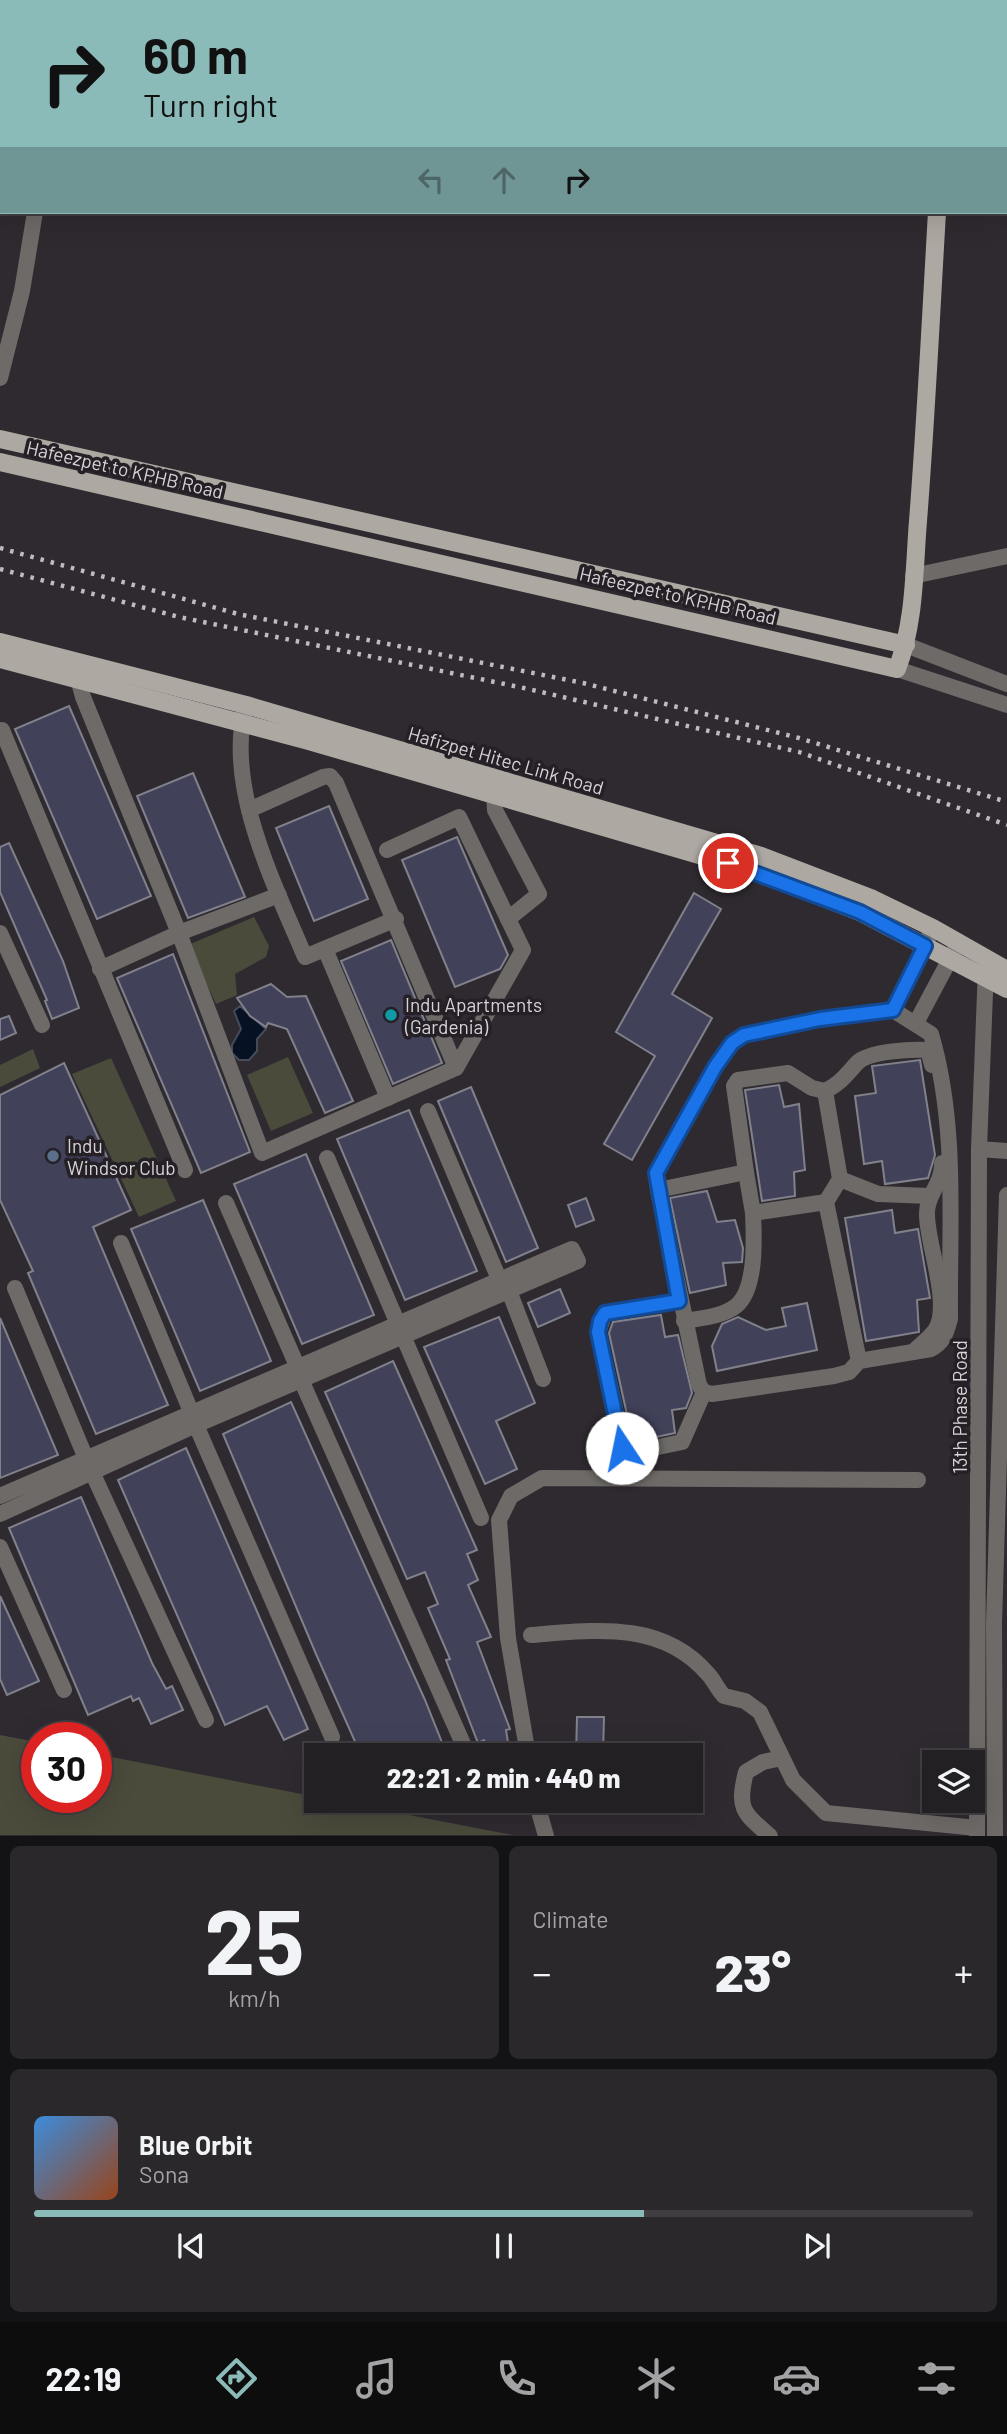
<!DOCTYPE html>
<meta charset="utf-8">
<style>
:root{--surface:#232024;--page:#2b282c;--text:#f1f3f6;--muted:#a3a3a6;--line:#403e41;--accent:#8bbbb9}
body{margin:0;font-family:Barlow,sans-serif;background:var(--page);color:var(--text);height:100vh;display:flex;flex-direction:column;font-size:26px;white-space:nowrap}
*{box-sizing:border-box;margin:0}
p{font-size:23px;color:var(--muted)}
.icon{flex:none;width:38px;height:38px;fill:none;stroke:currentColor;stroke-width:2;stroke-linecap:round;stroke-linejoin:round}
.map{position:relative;height:1836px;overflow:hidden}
.side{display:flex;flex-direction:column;gap:10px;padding:10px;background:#131214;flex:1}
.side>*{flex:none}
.hud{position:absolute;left:0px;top:0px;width:1008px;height:214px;box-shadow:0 7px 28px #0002,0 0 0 2px var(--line);background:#8bbbb9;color:#111;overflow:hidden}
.controls{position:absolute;left:922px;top:1750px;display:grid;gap:14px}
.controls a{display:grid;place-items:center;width:63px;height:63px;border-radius:0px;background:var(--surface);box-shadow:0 7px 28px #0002,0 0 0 2px var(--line);font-size:35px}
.speed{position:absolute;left:21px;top:1722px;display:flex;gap:14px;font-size:35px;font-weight:700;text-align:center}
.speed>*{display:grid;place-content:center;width:91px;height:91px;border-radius:50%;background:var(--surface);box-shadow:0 7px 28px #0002,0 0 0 2px var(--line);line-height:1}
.speed .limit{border:10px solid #d22;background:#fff;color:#111}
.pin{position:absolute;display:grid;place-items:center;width:60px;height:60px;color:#fff;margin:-30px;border:4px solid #fff;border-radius:50%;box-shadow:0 2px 7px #0007}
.me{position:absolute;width:77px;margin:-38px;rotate:349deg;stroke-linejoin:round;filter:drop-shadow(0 0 5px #0008)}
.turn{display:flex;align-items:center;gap:24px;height:147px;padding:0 28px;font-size:32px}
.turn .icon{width:91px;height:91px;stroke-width:2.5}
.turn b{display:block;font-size:49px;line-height:60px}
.lanes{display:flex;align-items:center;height:66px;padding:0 28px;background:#0003;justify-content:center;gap:35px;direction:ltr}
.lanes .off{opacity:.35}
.big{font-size:52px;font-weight:800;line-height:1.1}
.side .card{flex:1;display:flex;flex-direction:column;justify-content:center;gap:10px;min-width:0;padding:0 24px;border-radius:10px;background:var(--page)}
.side .dial{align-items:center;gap:0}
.dial b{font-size:91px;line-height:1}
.song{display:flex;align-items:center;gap:21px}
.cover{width:84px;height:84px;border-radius:10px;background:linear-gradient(135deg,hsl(210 70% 55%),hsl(20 70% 35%))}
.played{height:7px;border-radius:4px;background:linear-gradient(90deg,var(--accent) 65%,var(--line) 65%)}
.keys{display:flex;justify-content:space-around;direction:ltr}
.heat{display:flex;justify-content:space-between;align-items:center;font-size:38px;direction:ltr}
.side .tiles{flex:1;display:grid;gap:10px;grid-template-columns:1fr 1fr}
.card:last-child{grid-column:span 2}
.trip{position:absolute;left:304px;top:1743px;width:399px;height:70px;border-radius:0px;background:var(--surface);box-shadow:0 7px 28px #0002,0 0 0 2px var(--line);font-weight:800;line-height:70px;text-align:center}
.tab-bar{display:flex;height:112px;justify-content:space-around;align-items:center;background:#0e0d0e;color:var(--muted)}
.tab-bar .icon{width:49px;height:49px}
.tab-bar .current{color:var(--accent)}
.tab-bar b{font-size:32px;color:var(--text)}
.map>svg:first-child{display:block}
.green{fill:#4a4b3b}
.water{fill:#061224;stroke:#444c5a;stroke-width:2}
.building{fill:#41415a;stroke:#80818a;stroke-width:2}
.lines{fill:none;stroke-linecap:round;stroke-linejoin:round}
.minor{stroke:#6d6a67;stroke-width:16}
.major{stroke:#ada8a1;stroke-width:18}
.rail{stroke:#bfbcc0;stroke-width:4.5;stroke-dasharray:3.5 7;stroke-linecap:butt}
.route-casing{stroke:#114b97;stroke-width:18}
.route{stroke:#1a73e8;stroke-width:12}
.culture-dot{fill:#0f9aa8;stroke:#252026;stroke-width:2.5}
.service-dot{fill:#5c6f8a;stroke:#252026;stroke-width:2.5}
.labels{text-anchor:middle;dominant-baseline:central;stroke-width:7;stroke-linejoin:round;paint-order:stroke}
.street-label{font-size:19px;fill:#d6d3d7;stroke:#252026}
.poi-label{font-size:19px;fill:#d6d3d7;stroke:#252026;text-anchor:start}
</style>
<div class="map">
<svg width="1007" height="1836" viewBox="0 0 1007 1836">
<rect width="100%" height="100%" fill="#2f2a30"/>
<g class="green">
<polygon points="254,917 269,946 266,957 235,974 237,995 216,1004 188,945"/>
<polygon points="33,1049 40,1068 0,1087 0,1065"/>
<polygon points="288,1057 313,1113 271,1131 247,1075"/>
<polygon points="111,1058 176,1201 139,1217 72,1074"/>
<polygon points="0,1735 37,1742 37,1797 96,1797 96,1754 317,1797 317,1801 336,1801 513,1835 0,1835"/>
</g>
<polygon class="water" points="240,1006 266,1029 257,1039 257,1051 249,1060 239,1060 232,1053 232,1045 241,1029 234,1011"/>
<g class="building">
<polygon points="69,706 151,896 97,919 15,729"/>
<polygon points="193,773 245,897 188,918 137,796"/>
<polygon points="329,806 368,899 314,921 276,828"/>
<polygon points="457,837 508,955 500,969 455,987 402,860"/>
<polygon points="9,843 63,961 79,1008 52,1019 45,1001 47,1000 0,892 0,847"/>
<polygon points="694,893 721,909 672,994 712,1018 632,1160 604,1144 655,1056 616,1032"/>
<polygon points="391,940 442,1063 393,1084 341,961"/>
<polygon points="173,954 250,1152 201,1173 117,978"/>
<polygon points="271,984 287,997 306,996 353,1101 325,1113 287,1029 268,1023 266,1027 250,1016 237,998"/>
<polygon points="9,1016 16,1033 0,1040 0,1019"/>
<polygon points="920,1060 935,1155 928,1178 885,1184 882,1161 864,1164 855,1096 876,1093 872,1066"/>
<polygon points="64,1063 131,1210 93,1227 168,1405 96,1434 28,1273 33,1271 0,1200 0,1095"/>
<polygon points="779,1085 784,1107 799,1104 805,1170 794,1172 795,1196 762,1201 745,1090"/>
<polygon points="471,1087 538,1248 506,1262 438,1101"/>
<polygon points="409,1110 477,1271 405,1300 337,1139"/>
<polygon points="306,1154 374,1315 302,1344 234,1184"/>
<polygon points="707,1191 717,1222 735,1220 743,1248 742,1262 723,1263 726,1285 690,1293 670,1198"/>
<polygon points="586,1198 594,1220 576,1227 568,1205"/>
<polygon points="203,1200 271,1361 200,1391 131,1229"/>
<polygon points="892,1210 895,1233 918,1229 930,1298 917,1300 919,1332 866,1341 845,1218"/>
<polygon points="560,1289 570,1313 538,1327 528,1303"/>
<polygon points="807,1303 817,1350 717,1371 712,1346 722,1324 738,1317 766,1330 786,1326 782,1308"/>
<polygon points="661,1315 665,1337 678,1335 692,1393 686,1408 672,1410 675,1433 633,1442 609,1333 613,1322"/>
<polygon points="499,1317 535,1403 496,1421 517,1469 485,1484 424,1347"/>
<polygon points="0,1318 58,1455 0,1478"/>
<polygon points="393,1361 477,1550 467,1554 478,1580 468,1585 491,1637 477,1642 510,1729 506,1730 510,1755 491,1755 484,1740 478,1743 446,1660 450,1659 428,1608 438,1604 425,1572 407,1579 325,1392"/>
<polygon points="291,1402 425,1700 447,1755 409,1755 404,1744 379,1755 361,1755 316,1654 223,1434"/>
<polygon points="186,1448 308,1729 284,1740 267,1706 225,1725 118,1480"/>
<polygon points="81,1497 152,1663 166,1689 172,1686 183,1710 151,1724 139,1698 133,1701 131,1696 88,1715 9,1528"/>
<polygon points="0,1596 39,1681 7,1695 0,1679"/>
<polygon points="577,1717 604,1717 603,1755 576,1755"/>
<polygon points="547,1801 588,1801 588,1812 550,1811"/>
</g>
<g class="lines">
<g class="minor">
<polyline points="0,146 2,147"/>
<polyline points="0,378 22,291 35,212"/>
<polyline points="913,576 1007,556"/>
<polyline points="906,645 1007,684"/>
<polyline points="897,669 1007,705"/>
<polyline points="78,678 83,697 179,933 262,1153 456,1068 523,950 459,817 387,850"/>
<path d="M246 705C224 786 274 883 305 957L396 919"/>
<polyline points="2,730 185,1170"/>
<polyline points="494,794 495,810 539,894 508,919"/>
<polyline points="249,810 323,777 330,776 336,783 456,1068"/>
<polyline points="0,933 42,1025"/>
<polyline points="325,949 388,1098"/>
<polyline points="100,969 179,933 279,895"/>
<path d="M893 1010 931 1034C958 1126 949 1225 950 1319 946 1333 944 1342 931 1349L859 1361 849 1372 834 1376 712 1394 704 1392 699 1385 658 1190 656 1173 663 1159 715 1067 732 1043 744 1035 820 1019Z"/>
<polyline points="893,1010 930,934"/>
<polyline points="916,1023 959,942"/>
<polyline points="825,1091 840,1179 826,1202 859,1361"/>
<polyline points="428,1111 499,1279"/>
<polyline points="979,1149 1007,1151"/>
<polyline points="327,1158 481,1518"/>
<path d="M746 1172 734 1086 738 1080 788 1073 812 1088 825 1091C841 1083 846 1075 857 1063 868 1051 912 1049 928 1050L932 1065"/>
<polyline points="840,1179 878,1194 930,1196"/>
<polyline points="658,1190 746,1172 753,1213 826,1202"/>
<polyline points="226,1203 298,1368"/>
<polyline points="121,1243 192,1414"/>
<polyline points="15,1288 87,1461 206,1720"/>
<polyline points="509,1291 543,1379"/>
<polyline points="679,1301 605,1313 598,1332 625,1454 682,1442 704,1392"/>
<path d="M684 1321C700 1318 722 1317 736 1306 757 1289 754 1237 753 1213"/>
<path d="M913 1352C920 1345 931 1337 936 1329 951 1303 927 1244 927 1215 926 1195 943 1183 942 1163"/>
<polyline points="302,1382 468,1755"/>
<polyline points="196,1425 332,1737"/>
<polyline points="0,1496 555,1256 572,1249 578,1261 196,1425 0,1514"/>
<polyline points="0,1547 64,1690"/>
<path d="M531 1635C594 1630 662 1620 708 1674 714 1680 717 1689 724 1696L745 1701 760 1712 793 1780 826 1813 977 1828"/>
<polyline points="528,1755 508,1638 499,1520 511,1496 542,1478 918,1480"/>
<polyline points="536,1801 546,1836"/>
<path d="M770 1836C742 1812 737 1808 746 1772L763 1762 782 1758"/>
<polyline points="977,1836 979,1149 986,967"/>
<polyline points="995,1836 994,1623 1007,1195"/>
</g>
<g class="major">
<polyline points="940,2 940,0"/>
<polyline points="0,439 906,645"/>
<path d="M0 462 897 669C915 623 914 570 918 521 926 418 931 315 937 212"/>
<polyline points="0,642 246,705 761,856 873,899 933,928 1007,970"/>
<polyline points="0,659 309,741 754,871 860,912 1007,989"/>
</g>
<g class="rail">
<polyline points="0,548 238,614 583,683 799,738 1007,802"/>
<polyline points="0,569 179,617 524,688 799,752 1007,825"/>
</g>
</g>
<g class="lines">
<defs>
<polyline id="route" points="622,1448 598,1332 600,1321 605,1313 679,1301 656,1173 715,1067 732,1043 744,1035 820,1019 893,1010 925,946 860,912 728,863"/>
</defs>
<use href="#route" class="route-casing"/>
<use href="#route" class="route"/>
</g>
<circle class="culture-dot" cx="391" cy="1015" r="7"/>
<circle class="service-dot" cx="53" cy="1156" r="7"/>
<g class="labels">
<g class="street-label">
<text transform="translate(125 469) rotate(13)">Hafeezpet to KPHB Road</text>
<text transform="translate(678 595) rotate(13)">Hafeezpet to KPHB Road</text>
<text transform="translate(506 760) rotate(16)">Hafizpet Hitec Link Road</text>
<text transform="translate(959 1407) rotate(-90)">13th Phase Road</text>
</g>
<g class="poi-label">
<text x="405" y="1004">Indu Apartments<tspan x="405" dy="22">(Gardenia)</tspan></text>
<text x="67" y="1145">Indu<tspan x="67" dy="22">Windsor Club</tspan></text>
</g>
</g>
</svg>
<div class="controls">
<a><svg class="icon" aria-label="layers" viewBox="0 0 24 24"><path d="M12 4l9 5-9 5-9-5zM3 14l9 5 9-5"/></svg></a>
</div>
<div class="speed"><div class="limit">30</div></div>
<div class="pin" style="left:728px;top:863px;background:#d93025"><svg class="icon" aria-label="arrive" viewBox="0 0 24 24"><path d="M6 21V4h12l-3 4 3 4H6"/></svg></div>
<svg class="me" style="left:622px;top:1448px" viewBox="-20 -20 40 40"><circle r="19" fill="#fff"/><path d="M0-13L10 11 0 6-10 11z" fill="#1a73e8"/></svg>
<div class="trip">22:21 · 2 min · 440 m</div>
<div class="hud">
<div class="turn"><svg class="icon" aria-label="right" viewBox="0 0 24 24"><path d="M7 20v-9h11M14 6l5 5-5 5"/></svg><div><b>60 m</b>Turn right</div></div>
<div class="lanes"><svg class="icon off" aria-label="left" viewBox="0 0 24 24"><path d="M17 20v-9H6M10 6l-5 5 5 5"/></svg><svg class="icon off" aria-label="ahead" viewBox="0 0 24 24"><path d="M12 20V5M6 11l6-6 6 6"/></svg><svg class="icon" aria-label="right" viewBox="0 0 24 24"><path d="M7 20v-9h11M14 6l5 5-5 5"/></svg></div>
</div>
</div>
<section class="side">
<div class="tiles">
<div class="card dial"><b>25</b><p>km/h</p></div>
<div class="card"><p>Climate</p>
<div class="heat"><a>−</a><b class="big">23°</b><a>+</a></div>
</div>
<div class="card">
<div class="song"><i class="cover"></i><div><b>Blue Orbit</b><p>Sona</p></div></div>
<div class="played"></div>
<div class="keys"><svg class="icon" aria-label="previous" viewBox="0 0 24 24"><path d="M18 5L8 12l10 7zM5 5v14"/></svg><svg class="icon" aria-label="pause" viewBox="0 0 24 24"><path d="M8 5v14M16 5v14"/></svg><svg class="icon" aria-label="next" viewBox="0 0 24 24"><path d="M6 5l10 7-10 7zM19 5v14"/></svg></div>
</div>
</div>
</section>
<nav class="tab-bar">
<b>22:19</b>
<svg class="icon current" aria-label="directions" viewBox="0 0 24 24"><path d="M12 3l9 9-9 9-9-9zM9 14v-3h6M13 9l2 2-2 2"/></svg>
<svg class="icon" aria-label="music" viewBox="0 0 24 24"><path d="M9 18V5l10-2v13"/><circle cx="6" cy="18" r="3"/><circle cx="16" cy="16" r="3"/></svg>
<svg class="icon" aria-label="phone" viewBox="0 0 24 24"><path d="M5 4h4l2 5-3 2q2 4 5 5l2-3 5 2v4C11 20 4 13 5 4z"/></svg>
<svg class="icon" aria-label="climate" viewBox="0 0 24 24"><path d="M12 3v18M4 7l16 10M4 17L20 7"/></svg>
<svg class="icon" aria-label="car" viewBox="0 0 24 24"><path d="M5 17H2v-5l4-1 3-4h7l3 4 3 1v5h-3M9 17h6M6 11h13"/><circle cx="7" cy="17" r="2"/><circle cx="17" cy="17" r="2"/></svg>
<svg class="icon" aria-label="filters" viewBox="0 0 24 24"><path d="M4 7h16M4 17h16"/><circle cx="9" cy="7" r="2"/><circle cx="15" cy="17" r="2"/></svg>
</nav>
